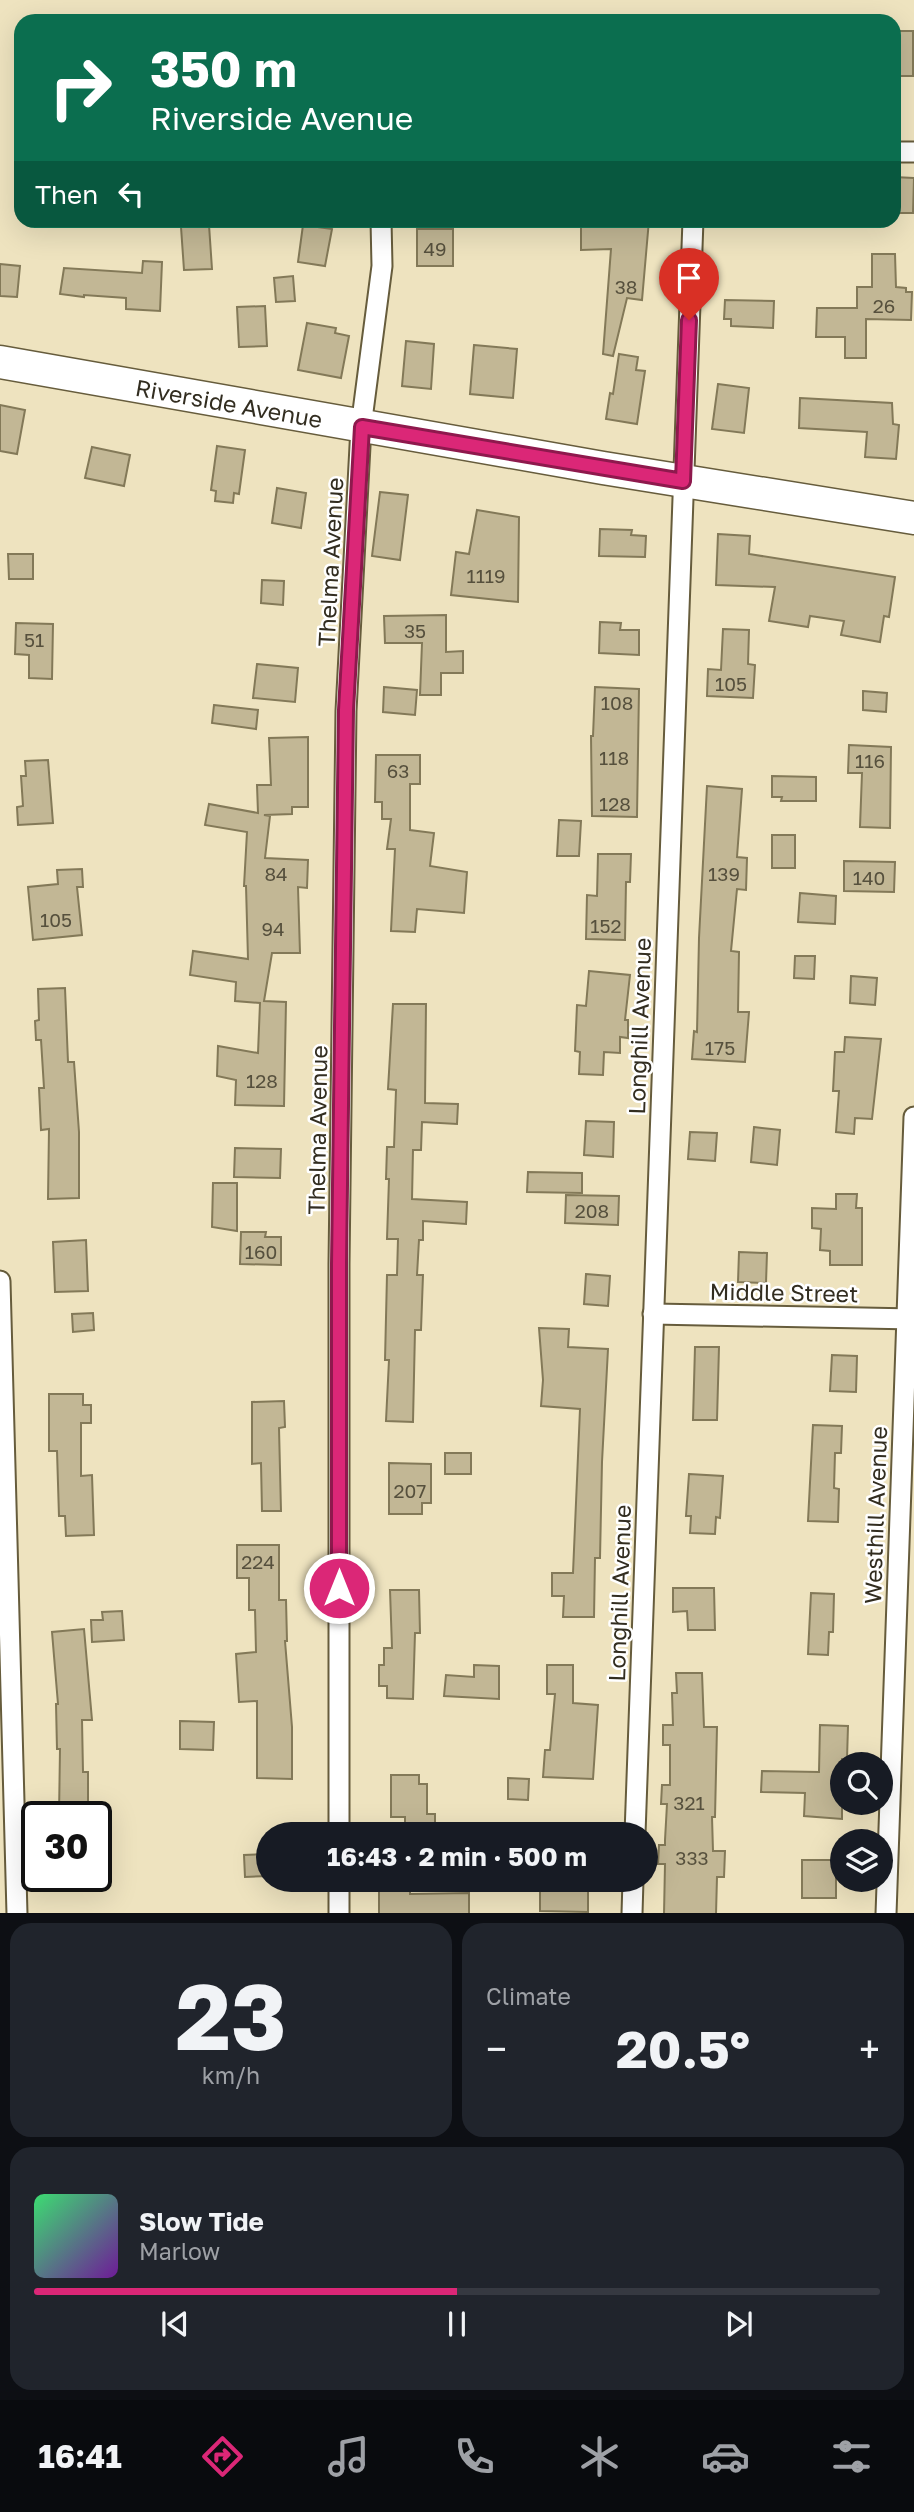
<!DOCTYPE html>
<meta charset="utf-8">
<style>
:root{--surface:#171b24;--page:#20242c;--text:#f1f3f6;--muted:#9ea1a6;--line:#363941;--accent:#db2777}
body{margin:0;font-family:"Golos Text",sans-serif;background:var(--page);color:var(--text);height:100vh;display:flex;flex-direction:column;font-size:26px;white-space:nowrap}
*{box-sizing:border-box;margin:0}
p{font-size:23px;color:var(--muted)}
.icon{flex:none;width:38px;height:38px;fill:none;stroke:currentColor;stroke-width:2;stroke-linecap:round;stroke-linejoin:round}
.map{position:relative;height:1913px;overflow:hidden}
.panel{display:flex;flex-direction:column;gap:10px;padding:10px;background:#0d0f14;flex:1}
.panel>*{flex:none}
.guide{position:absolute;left:14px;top:14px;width:887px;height:214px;border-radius:21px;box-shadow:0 7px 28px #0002;background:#0b6e4f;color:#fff;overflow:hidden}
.buttons{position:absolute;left:830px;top:1752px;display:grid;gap:14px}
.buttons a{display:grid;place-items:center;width:63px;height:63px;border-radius:50%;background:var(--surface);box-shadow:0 7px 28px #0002;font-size:35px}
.speed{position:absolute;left:21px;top:1801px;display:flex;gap:14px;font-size:35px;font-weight:700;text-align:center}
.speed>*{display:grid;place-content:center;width:91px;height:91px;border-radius:50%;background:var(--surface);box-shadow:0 7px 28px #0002;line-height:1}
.speed .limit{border:4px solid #111;border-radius:10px;background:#fff;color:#111}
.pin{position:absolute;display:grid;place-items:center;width:60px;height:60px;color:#fff;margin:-72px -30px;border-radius:50% 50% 50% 0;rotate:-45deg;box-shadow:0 0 7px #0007}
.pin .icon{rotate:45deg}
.me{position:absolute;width:77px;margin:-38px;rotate:0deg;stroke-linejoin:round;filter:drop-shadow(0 0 5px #0008)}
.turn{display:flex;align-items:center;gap:24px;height:147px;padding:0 21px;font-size:32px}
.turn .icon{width:91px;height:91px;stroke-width:2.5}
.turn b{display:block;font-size:49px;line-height:60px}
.then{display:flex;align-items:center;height:66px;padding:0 21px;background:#0003;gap:14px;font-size:26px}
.big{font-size:52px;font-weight:700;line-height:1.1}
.panel .tile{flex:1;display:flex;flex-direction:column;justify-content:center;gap:10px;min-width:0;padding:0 24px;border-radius:21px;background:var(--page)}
.panel .dial{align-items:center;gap:0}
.dial b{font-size:91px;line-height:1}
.song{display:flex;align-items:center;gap:21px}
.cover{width:84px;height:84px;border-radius:10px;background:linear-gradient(135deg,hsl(140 70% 55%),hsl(280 70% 35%))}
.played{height:7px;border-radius:4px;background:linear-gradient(90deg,var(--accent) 50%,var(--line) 50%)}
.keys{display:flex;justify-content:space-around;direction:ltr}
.heat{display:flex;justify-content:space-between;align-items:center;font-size:38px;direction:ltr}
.panel .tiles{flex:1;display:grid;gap:10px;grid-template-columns:1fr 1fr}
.tile:last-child{grid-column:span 2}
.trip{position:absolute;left:256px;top:1822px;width:402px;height:70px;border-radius:35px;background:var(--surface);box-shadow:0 7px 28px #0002;font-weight:700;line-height:70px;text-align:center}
.menu{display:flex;height:112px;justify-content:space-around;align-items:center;background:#090b0e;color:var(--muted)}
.menu .icon{width:49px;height:49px}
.menu .current{color:var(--accent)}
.menu b{font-size:32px;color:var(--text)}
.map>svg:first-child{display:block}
.building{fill:#c2b795;stroke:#837958;stroke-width:2}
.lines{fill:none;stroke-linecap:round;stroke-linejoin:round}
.minor-casing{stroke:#665c3c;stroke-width:23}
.primary-casing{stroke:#665c3c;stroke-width:35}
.minor{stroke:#fff;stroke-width:19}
.primary{stroke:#fff;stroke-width:32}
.route-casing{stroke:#8e194d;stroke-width:18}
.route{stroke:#db2777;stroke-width:12}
.labels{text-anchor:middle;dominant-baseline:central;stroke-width:5;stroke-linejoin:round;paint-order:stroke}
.number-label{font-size:19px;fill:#56503d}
.street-label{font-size:23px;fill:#322d20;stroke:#fff}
</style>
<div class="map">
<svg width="914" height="1914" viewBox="0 0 914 1914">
<rect width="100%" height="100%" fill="#eee3bf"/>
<g class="building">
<rect x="894" y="31" width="19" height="45"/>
<polygon points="894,177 914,178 913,213 894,213"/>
<polygon points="619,220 649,220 642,300 627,298 613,356 603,354 611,249 581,250 581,224 619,223"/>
<polygon points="209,225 212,269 184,270 181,227"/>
<polygon points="303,225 332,229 325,266 298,262"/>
<rect x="417" y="229" width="36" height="37"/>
<polygon points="872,254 895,254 896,287 906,288 906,292 912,292 911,320 866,319 866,358 845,358 845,337 816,337 817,308 857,308 857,287 872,287"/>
<polygon points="143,261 162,262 160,311 126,309 126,298 84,295 84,297 60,294 64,268 142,273"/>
<polygon points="0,264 20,266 17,297 0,296"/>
<polygon points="293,276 295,301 276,302 274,278"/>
<polygon points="725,300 774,301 773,328 731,326 731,319 724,319"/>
<polygon points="265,306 267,346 239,347 237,307"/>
<polygon points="307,323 336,328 335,333 349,336 341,378 298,370"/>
<polygon points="406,341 434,344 431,389 402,386"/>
<polygon points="474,345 517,349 513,398 470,394"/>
<polygon points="619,354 638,357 636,370 645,371 637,424 606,419 610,393 613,394"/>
<polygon points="718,384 749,388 744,433 712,429"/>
<polygon points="800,398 892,403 893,424 899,425 896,459 865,457 867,432 799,428"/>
<polygon points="0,405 25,410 17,454 0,451"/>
<polygon points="217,446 245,450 239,494 234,493 233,503 215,501 216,491 211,490"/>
<polygon points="92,447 130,455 124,486 85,478"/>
<polygon points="277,488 306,493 301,528 272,523"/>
<polygon points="380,492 408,495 400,560 372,556"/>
<polygon points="477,510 519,517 518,602 451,595 456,552 469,554"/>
<polygon points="600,529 632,530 631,535 646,536 645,557 599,556"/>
<polygon points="718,534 750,536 749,554 895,577 889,617 884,616 880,642 841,635 844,621 810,616 808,627 769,621 775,587 716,585"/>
<polygon points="8,554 33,554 33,579 9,579"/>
<polygon points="262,580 284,581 283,605 261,603"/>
<polygon points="446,615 446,652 463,651 463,673 441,673 441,695 420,695 422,643 385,643 384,616"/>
<polygon points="600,622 621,623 620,630 639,630 639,655 599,653"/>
<polygon points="16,623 53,624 52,679 29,678 29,655 15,654"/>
<polygon points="723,629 749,630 748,664 755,665 753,698 707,696 708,669 721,670"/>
<polygon points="257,664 298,668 295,702 253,698"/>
<polygon points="384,687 417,690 415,715 383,712"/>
<polygon points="595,687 639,689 637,817 592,816 591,736 593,736"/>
<polygon points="863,691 887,693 886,712 863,710"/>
<polygon points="214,705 258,710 256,729 212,723"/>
<polygon points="308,737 308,807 292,807 292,814 264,815 270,816 265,858 308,860 307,888 298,887 300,953 272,953 264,1001 286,1002 284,1106 235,1105 236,1080 217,1076 218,1046 258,1053 260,1003 235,1001 236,982 190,975 193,951 248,959 246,886 244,886 247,832 205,825 209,804 258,813 257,785 271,785 269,738"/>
<polygon points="849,745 891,747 890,828 860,827 862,773 848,773"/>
<polygon points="376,755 420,755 420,784 410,784 410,830 434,833 430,866 467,872 464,913 417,909 415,932 391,931 395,849 387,849 391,819 382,819 382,802 375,802"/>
<polygon points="48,760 53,823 18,825 17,807 23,806 21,776 26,776 25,761"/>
<polygon points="772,776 816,777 816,801 781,801 782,797 772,797"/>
<polygon points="707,786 742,789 737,857 747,858 746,890 737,889 731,951 739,952 738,1012 749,1012 745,1062 692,1059 694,1031 697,1032 699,938"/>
<polygon points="559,820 581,821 579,856 557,856"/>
<rect x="772" y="835" width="23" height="33"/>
<polygon points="598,854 631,854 630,882 626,882 625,940 586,939 587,895 597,896"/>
<polygon points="844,861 895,862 894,892 844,891"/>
<polygon points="82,869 83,887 77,887 82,935 33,940 28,887 58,884 57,870"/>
<polygon points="800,893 836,896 835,924 798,922"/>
<polygon points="795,956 815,956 814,979 794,978"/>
<polygon points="589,971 630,975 625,1020 628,1020 628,1038 620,1037 620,1053 604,1052 603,1075 579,1074 580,1052 575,1051 577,1005 586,1006"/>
<polygon points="851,976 877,978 875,1005 850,1003"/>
<polygon points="65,988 68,1062 74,1062 79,1132 79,1198 48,1199 49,1129 41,1130 39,1088 44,1088 41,1040 36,1040 35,1021 39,1020 38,989"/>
<polygon points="393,1004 426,1004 425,1103 458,1104 457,1124 422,1122 421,1150 413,1150 412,1199 467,1202 466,1224 423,1221 423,1240 419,1240 417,1275 423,1275 421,1330 415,1330 413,1422 386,1421 389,1360 385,1360 387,1275 397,1275 398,1239 387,1239 389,1179 386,1179 387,1147 394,1147 396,1090 388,1089"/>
<polygon points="845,1037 881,1039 872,1119 855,1118 854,1134 836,1132 839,1091 833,1091 835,1052 844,1052"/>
<polygon points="586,1121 614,1122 613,1157 584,1155"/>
<polygon points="754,1127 780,1130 777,1165 751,1162"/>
<polygon points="690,1132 717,1133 715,1161 688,1159"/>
<polygon points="235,1148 281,1149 280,1178 234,1177"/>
<polygon points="528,1172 582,1173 582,1193 527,1192"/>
<polygon points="213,1183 237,1183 237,1231 212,1227"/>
<polygon points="836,1194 857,1194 856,1208 862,1208 862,1265 830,1265 830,1251 820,1250 821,1229 812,1228 812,1208 836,1209"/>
<polygon points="566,1195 619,1196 618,1225 565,1223"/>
<polygon points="241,1232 266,1232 265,1237 281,1237 281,1265 240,1264"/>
<polygon points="86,1240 88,1291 55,1292 53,1242"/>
<polygon points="739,1252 767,1253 766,1283 738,1282"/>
<polygon points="586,1274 610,1276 608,1306 584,1304"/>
<polygon points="93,1313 94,1330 73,1332 72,1314"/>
<polygon points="539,1328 569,1329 568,1347 608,1349 602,1462 600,1558 595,1558 594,1617 563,1617 564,1596 552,1596 552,1573 573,1573 580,1409 541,1406 543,1380"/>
<polygon points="695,1347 719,1347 717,1420 693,1420"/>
<polygon points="832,1355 857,1356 856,1392 830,1391"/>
<polygon points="49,1394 83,1394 83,1405 91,1405 91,1423 81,1423 81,1476 92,1475 94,1535 66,1536 65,1516 59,1516 57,1451 49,1451"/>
<polygon points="284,1401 285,1427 279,1428 281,1511 262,1511 261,1463 252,1464 252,1402"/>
<polygon points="813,1425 842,1426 841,1453 835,1453 834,1488 839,1489 838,1522 808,1521"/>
<rect x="445" y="1453" width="26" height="21"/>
<polygon points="389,1463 431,1464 431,1503 422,1503 422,1514 389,1514"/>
<polygon points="689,1474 723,1476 720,1518 716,1517 715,1534 690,1533 691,1516 686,1516"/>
<polygon points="237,1545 279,1545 279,1600 286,1600 287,1641 285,1641 292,1727 292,1779 257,1778 257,1701 239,1702 236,1654 256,1652 255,1610 249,1610 249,1578 237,1578"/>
<polygon points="673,1588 714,1588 715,1630 688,1630 687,1611 673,1612"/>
<polygon points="390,1590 419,1590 420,1633 415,1633 413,1699 387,1698 387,1686 379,1686 379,1665 384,1665 384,1648 392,1648"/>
<polygon points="811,1593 834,1594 833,1632 829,1632 828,1655 808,1654"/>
<polygon points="122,1611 124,1640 92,1642 91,1620 103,1620 102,1612"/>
<polygon points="84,1629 92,1720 82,1720 83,1772 88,1772 88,1816 59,1816 60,1749 57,1749 56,1704 58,1704 52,1632"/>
<polygon points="474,1665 499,1666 499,1699 444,1696 446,1675 474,1677"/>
<polygon points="547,1665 573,1665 573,1703 598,1705 593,1779 543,1777 545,1750 550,1750 555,1694 547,1694"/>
<polygon points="676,1673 702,1673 704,1727 717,1727 715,1817 712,1817 713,1851 725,1851 724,1877 717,1877 716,1914 664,1914 665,1864 658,1864 659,1845 665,1845 665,1840 667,1804 661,1804 662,1785 670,1785 670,1745 663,1745 663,1725 673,1725 672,1693 677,1693"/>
<polygon points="180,1721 214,1722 213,1750 180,1749"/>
<polygon points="820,1725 848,1726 847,1759 842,1759 842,1819 804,1816 805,1793 761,1792 762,1771 819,1772"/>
<polygon points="391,1775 419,1775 419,1784 427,1784 427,1814 435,1814 435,1834 405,1834 405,1817 391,1817"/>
<polygon points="508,1778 529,1779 528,1800 508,1799"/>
<polygon points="268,1854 268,1876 245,1877 244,1855"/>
<rect x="802" y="1860" width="34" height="38"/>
<polygon points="379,1880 410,1880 410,1894 469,1893 469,1914 379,1914"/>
<polygon points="547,1882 588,1883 588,1912 540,1911 540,1889 547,1889"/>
</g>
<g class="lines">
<defs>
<g id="minor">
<polyline points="894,152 914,152"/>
<polyline points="0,1281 17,1914"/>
<polyline points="653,1314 914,1319"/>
<polyline points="339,1834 339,1264 346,711 361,427 382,266 381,220"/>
<polyline points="635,1834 693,220"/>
<polyline points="339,1914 339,1880"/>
<polyline points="632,1914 633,1880"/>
<polyline points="886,1914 914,1117"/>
</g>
<polyline id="primary" points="0,362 603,468 914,518"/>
</defs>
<use href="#minor" class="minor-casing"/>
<use href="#primary" class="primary-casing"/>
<use href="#minor" class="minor"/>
<use href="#primary" class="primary"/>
</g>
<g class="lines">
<defs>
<polyline id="route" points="339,1588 339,1264 346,710 362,427 683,481 689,320"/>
</defs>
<use href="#route" class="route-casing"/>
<use href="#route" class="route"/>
</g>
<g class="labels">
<g class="number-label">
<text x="435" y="248">49</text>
<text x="626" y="286">38</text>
<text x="884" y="305">26</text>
<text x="486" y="575">1119</text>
<text x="415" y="630">35</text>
<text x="34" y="639">51</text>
<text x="731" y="683">105</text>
<text x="617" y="702">108</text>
<text x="614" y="757">118</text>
<text x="870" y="760">116</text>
<text x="398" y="770">63</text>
<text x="615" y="803">128</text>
<text x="276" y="873">84</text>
<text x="724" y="873">139</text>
<text x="869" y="877">140</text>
<text x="56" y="919">105</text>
<text x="606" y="925">152</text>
<text x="273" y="928">94</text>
<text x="720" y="1047">175</text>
<text x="262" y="1080">128</text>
<text x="592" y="1210">208</text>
<text x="261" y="1251">160</text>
<text x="410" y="1490">207</text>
<text x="258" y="1561">224</text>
<text x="689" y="1802">321</text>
<text x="692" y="1857">333</text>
</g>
<g class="street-label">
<text transform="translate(229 403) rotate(10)">Riverside Avenue</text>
<text transform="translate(330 562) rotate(-87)">Thelma Avenue</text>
<text transform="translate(639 1026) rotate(-88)">Longhill Avenue</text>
<text transform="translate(317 1130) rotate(-89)">Thelma Avenue</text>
<text transform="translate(784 1292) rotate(1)">Middle Street</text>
<text transform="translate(875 1515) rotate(-88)">Westhill Avenue</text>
<text transform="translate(619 1593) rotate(-88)">Longhill Avenue</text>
</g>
</g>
</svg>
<div class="buttons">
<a><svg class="icon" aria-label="search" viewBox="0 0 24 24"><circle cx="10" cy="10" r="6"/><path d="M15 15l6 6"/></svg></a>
<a><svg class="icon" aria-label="layers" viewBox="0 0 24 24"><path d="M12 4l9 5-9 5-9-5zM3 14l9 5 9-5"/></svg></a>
</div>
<div class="speed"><div class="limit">30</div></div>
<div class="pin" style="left:689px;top:320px;background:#d93025"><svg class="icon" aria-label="arrive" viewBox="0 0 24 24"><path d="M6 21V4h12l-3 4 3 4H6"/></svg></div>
<svg class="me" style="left:339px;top:1588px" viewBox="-20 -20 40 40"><circle r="17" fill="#db2777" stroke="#fff" stroke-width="3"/><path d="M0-11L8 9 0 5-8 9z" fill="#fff"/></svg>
<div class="trip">16:43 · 2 min · 500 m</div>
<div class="guide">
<div class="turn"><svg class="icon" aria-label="right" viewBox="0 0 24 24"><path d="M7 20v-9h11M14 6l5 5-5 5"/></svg><div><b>350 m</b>Riverside Avenue</div></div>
<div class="then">Then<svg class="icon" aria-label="left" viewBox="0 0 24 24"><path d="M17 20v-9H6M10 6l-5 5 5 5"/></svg></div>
</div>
</div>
<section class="panel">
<div class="tiles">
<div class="tile dial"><b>23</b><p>km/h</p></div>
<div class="tile"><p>Climate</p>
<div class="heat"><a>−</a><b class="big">20.5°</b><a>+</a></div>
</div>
<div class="tile">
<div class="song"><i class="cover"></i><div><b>Slow Tide</b><p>Marlow</p></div></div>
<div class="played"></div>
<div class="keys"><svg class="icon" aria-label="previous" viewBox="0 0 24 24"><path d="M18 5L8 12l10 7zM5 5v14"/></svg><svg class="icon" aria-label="pause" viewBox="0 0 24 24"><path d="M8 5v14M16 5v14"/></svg><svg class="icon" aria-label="next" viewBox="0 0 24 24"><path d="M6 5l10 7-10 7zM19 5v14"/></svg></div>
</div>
</div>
</section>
<nav class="menu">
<b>16:41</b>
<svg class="icon current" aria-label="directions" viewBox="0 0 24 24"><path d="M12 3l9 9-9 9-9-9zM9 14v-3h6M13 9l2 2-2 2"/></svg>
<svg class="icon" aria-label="music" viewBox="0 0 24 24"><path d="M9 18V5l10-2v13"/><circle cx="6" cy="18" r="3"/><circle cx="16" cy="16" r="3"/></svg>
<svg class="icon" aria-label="phone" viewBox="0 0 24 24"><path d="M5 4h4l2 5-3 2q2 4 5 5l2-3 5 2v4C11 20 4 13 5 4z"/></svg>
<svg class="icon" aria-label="climate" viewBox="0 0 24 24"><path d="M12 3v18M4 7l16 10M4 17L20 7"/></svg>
<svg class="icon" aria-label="car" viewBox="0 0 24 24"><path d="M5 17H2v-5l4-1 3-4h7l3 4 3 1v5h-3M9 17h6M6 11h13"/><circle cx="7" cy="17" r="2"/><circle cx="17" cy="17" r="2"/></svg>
<svg class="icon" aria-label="filters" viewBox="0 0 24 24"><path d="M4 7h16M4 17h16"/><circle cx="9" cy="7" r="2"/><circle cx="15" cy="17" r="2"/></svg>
</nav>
